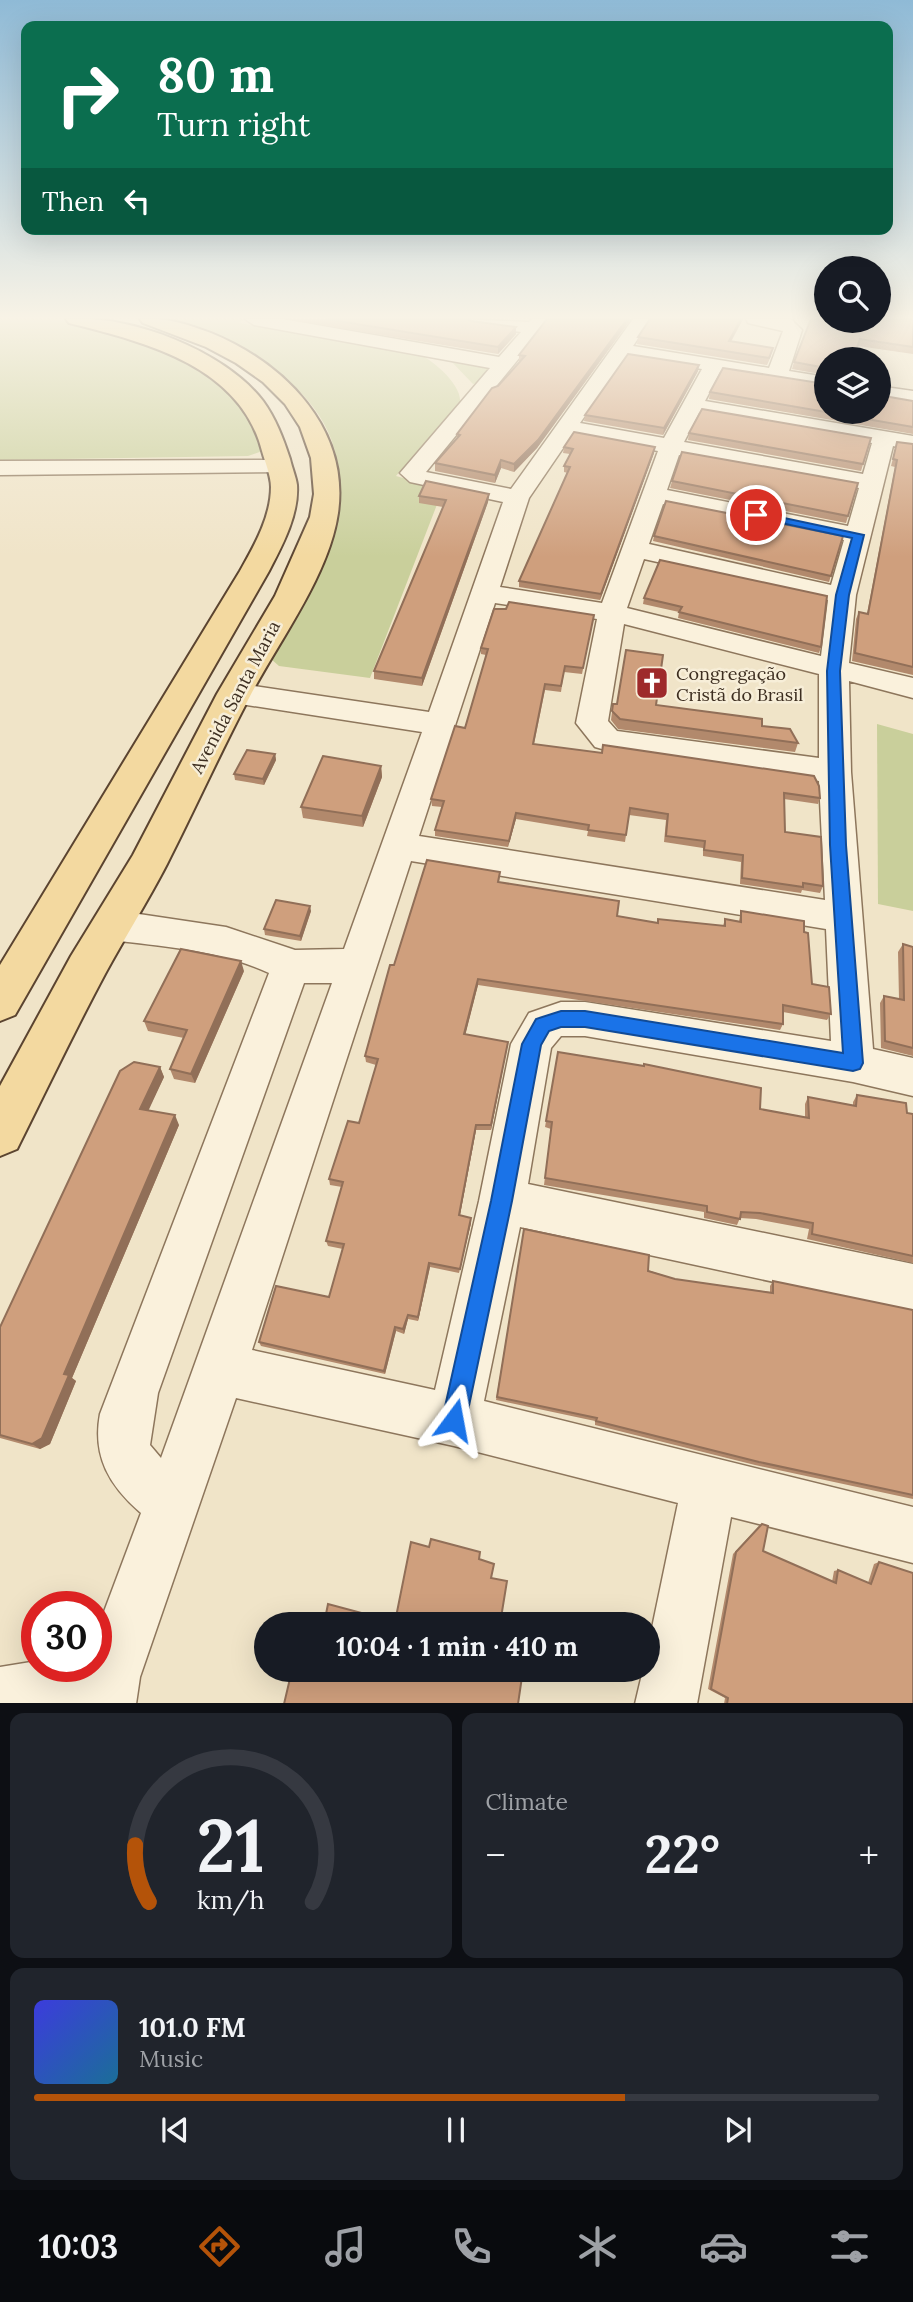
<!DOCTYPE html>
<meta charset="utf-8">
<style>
:root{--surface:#171b24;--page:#20242c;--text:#f1f3f6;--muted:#9ea1a6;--line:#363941;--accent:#b45309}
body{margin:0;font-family:Lora,serif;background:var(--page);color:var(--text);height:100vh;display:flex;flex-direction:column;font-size:26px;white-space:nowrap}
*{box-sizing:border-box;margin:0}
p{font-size:23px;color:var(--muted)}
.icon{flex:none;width:38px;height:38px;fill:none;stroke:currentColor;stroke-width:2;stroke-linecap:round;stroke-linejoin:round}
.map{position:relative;height:1703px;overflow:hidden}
.drawer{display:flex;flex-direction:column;gap:10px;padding:10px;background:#0d0f14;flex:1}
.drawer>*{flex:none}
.top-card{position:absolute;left:21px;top:21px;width:872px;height:214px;border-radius:14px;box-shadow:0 7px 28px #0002;background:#0b6e4f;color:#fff;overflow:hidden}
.fabs{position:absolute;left:814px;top:256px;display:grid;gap:14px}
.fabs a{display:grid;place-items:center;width:77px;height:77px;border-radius:50%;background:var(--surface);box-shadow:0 7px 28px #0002;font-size:35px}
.speed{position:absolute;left:21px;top:1591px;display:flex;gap:14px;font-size:35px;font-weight:700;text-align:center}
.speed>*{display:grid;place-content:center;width:91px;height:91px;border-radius:50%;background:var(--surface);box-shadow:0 7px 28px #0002;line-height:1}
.speed .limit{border:10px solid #d22;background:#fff;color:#111}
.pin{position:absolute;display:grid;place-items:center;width:60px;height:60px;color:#fff;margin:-30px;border:4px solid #fff;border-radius:50%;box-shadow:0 2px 7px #0007}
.me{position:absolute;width:77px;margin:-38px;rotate:13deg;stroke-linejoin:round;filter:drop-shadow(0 0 5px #0008)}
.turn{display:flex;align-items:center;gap:24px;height:147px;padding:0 21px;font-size:32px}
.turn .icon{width:91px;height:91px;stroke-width:2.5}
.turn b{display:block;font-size:49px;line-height:60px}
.then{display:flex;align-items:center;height:66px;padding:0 21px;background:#0003;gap:14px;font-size:26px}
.big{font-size:52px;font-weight:700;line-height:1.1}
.drawer .card{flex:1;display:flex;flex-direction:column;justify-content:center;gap:10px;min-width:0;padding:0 24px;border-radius:14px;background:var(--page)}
.drawer .dial{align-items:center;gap:0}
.dial svg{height:182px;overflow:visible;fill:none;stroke:var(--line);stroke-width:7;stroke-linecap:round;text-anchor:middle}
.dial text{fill:var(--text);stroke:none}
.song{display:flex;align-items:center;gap:21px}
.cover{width:84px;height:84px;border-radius:10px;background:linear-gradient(135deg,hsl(240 70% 55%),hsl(200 70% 35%))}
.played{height:7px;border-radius:4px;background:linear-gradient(90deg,var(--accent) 70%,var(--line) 70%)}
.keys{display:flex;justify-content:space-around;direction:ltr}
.heat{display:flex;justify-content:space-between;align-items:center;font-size:38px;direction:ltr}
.drawer .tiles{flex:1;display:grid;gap:10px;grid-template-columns:1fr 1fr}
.card:last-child{grid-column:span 2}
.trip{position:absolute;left:254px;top:1612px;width:406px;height:70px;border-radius:35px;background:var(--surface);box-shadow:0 7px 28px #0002;font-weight:700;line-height:70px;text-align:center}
.menu{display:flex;height:112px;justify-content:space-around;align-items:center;background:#090b0e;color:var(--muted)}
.menu .icon{width:49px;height:49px}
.menu .selected{color:var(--accent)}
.menu b{font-size:32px;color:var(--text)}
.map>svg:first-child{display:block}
.green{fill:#c9cf9b}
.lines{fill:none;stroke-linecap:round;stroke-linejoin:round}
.minor-casing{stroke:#8d765c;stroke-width:3}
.major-casing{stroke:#5b4430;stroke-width:4}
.minor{fill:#faf1dc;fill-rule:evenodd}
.major{fill:#f3d9a0;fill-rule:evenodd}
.wall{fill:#b2896c}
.shaded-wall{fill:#916f58}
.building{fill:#cf9f7d;stroke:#916f58;stroke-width:2}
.route{fill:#1a73e8;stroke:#114b97;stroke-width:2}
.labels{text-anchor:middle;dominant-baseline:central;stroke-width:5;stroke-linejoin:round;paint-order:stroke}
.poi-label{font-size:18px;fill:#3d2e20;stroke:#f7eed8;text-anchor:start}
.street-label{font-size:18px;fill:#3d2e20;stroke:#f7eed8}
</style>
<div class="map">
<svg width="913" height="1704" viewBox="0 0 913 1704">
<rect width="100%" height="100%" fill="#f0e4c8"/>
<g class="green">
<polygon points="0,319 54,319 98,326 184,356 246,401 265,450 248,456 0,460"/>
<path d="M165 319H244L239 323 414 352C430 357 462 384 460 402L396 476 443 489 370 678 279 666 271 659C286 621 302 583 317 545 323 531 333 515 336 501 356 401 244 340 165 319Z"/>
<polygon points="449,359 491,368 479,383 473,384"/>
<polygon points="877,724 913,734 913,911 878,904"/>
</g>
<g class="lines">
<defs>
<g id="minor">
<path d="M245 319H283L499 357 521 332 471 325 462 319 529 322 532 319H551L426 472 511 489 633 319H651L633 346 769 368 783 331 748 323 746 319H791L802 330 789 371 826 377V389L720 372 705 401 913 436V450L893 446 856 595 849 663 913 678V698L849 681 851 772 873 1049 913 1058V1096L853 1082 585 1036H561L551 1048 528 1184 913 1264V1312L520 1227 484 1401 913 1507V1563L731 1517 697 1704H635L643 1670H648V1647L678 1503 454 1446 236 1398 140 1677 136 1704H0V1667L37 1661V1666H96V1633L141 1513C110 1486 92 1457 100 1414L269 973C220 950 165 947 112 940L99 936 93 925 99 914 112 910 226 927 295 950 344 949 422 732 234 703 223 700 219 693 223 686 234 683 429 712 503 502 410 482 400 473 490 368 254 325ZM626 357 702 369 664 438 580 423ZM699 413 872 443 863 474 684 442ZM572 435 658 451 602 603 500 587 529 498ZM679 455 859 488 848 526 667 490ZM663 504 844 540 831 585 649 544ZM644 559 828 600 821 656 627 608ZM495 603 597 619 576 723 595 747 616 753 819 781 825 900 419 836ZM624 624 819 674V758L617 731 608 721ZM411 861 826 929 831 1041 585 1002H561L529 1013 511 1044 479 1201 435 1390 252 1350ZM304 983H332L161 1458 150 1445 158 1393Z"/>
<polygon points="878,386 913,391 913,403 878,398"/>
<polygon points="279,460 287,462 291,467 287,472 0,475 0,461"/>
</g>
<g id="major">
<path d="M66 319C129 314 224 350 263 401 276 419 283 438 290 459 292 468 296 477 297 485 299 515 282 546 269 571L15 1015 0 1021V965L240 571C254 546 271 517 271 487 271 476 265 462 262 451 240 365 144 342 69 323Z"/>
<path d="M140 319C166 317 187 324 211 333 284 363 350 428 338 513 329 576 278 642 249 698 220 753 195 809 167 864 148 901 125 937 105 974 74 1032 46 1091 17 1149L0 1156V1086L71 956 133 855 217 694 275 596 310 517 314 494 311 458 300 427 285 404 263 382 236 363 206 347 143 323Z"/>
</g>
</defs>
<use href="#minor" class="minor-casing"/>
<use href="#major" class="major-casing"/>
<use href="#minor" class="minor"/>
<use href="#major" class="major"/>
</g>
<g class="wall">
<polygon points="284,319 467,319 471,321 516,327 516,334 498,354"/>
<polygon points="547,319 631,319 537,448 514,472 501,468 495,483 435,471 435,463 457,438 457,434 519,362 519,355"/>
<polygon points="650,319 743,319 731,342 771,356 767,365 637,344 638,337"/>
<polygon points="913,319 913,354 858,346 826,359 826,375 792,369 794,362"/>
<polygon points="698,371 663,435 584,421 585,415"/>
<polygon points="710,392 826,411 913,401 913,434 709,399"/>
<polygon points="689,433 871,438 861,471 688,440"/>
<polygon points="897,442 913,444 913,675 852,661 856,619 859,612 867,614 895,467 891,466"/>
<polygon points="564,447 654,453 600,600 519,587 519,581 568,473 564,472 564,466 570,454 563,453"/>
<polygon points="672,481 858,483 846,523 670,488"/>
<polygon points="489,494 488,502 422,686 374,679 374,671 443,507 419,503 419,496"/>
<polygon points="654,536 843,536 829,582 653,541"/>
<polygon points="660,560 821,647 819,653 678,618 679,612 643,604 644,598"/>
<polygon points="593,621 582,674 564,672 561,692 545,690 534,744 820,798 818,804 784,799 785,832 823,886 820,893 802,890 801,893 740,884 741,862 703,856 703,848 664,842 666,820 629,815 625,842 587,836 588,831 516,819 508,847 435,836 435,830 442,807 432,806 431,799 465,728 486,655 481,654 481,648"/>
<polygon points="613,704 656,705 762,726 798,743 795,752 618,729 611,720"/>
<polygon points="275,754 276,760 264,785 235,780 234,774"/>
<polygon points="381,766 382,777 363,827 303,818 301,807"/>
<polygon points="500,872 499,882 617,916 658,923 723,926 725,919 739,921 741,911 804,932 812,984 831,1014 827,1020 783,1012 783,1024 780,1030 478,985 465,1035 508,1042 491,1130 476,1130 460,1215 471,1223 459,1273 430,1267 418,1321 408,1319 404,1334 396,1331 385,1374 261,1346 259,1342 329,1297 343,1249 328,1246 326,1241 342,1187 330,1185 329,1179 359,1123 376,1065 366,1062 365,1056 394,965"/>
<polygon points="311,911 301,941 265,935 264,929"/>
<polygon points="903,944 913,947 913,1056 881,1048 880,1003 884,996 899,999 898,952"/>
<polygon points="244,971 195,1083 174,1079 170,1069 184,1038 148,1031 144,1021"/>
<polygon points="558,1052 643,1066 644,1064 760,1109 805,1117 805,1104 808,1097 853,1105 853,1102 857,1095 907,1113 913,1114 913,1263 807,1239 809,1229 756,1219 740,1218 737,1225 704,1218 704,1212 544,1185 551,1129 545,1127"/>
<polygon points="160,1067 164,1077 148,1110 179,1125 72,1378 76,1381 50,1444 40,1449 0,1438 0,1327"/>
<polygon points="524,1229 675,1279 770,1292 770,1286 773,1281 913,1310 913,1499 755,1465 595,1425 595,1421 496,1400"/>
<polygon points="762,1524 763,1551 832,1582 834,1571 838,1570 868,1583 874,1564 879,1562 913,1704 724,1704 725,1698 708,1689 733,1554 758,1527"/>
</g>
<g class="shaded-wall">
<polygon points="627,319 631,319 537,448 514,472 514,464"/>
<polygon points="741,319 743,319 727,348 729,341"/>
<polygon points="516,327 516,334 498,354 498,347"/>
<polygon points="699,365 698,371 663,435 664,428"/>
<polygon points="655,447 654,453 600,600 601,594"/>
<polygon points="501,460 501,468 495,483 495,475"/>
<polygon points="489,494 488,502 422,686 422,678"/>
<polygon points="275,754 276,760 264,785 263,779"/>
<polygon points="381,766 382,777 363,827 362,816"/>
<polygon points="516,813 516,819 508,847 509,841"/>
<polygon points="310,906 311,911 301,941 300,936"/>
<polygon points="241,961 244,971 195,1083 191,1074"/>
<polygon points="478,979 478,985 464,1040 464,1034"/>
<polygon points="508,1042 507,1048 491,1130 491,1125"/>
<polygon points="160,1067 164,1077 145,1118 140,1109"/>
<polygon points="175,1115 179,1125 72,1378 76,1381 50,1444 40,1449 32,1444"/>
<polygon points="476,1125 476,1130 459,1220 459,1215"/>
<polygon points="471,1218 471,1223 459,1273 460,1269"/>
<polygon points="429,1263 430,1267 418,1321 418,1317"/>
<polygon points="408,1315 408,1319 404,1334 403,1329"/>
<polygon points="395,1327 396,1331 385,1374 384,1371"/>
</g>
<g class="building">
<polygon points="326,319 467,319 471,321 516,327 498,347"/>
<polygon points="547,319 627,319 538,440 514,464 501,460 495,475 435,463 460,435 457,434 492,388 498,386 525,356 519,355"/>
<polygon points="650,319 741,319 729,341 773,348 769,358 638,337"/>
<polygon points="811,319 826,319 826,320 878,320 878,319 913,319 913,347 860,339 853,359 826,359 826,368 794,362"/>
<polygon points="628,354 699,365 664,428 585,415"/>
<polygon points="723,368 826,384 826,411 878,411 878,395 913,401 913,427 710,392"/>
<polygon points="702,409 871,438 863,464 689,433"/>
<polygon points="574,432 655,447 601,594 519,581 570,467 564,466 573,449 564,447"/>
<polygon points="897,442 913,444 913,667 855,653 859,612 868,614 897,460 893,459"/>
<polygon points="682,452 858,483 848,516 672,481"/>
<polygon points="426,481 489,494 422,678 374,671 446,500 419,496"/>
<polygon points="666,501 843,536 831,576 654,536"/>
<polygon points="660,560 827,596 821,647 679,612 682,607 644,598"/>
<polygon points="509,602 594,615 583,668 565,666 561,686 545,684 533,744 602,753 603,745 814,776 819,786 820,798 784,793 785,832 821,837 823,886 803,883 803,887 742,878 743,855 704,850 705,841 666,836 668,814 630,808 626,835 588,830 589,825 516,813 509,841 435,830 444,801 431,799 455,726 465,728 488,649 481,648 494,609 506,609"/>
<polygon points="626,650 663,655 656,705 762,719 762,726 790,729 798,743 620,719 612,711 613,704 617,704"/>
<polygon points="247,750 275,754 263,779 234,774"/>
<polygon points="323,756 381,766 362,816 301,807"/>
<polygon points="427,860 500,872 498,882 619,901 617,916 658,923 658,919 725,926 725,919 741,922 741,911 804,921 804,932 808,933 812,984 829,987 831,1014 783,1005 783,1024 478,979 464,1034 508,1042 491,1125 476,1125 459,1215 471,1218 460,1269 429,1263 418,1317 408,1315 403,1329 395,1327 384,1371 259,1342 276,1286 329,1297 344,1244 326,1241 343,1182 329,1179 348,1121 359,1123 378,1059 365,1056 390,965 394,965"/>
<polygon points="276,900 310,906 300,936 264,929"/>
<polygon points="903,944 913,947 913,1048 885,1041 884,996 904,1000"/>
<polygon points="181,949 241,961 191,1074 170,1069 187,1030 144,1021"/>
<polygon points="558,1052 644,1066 644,1064 761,1088 760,1109 809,1118 808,1097 856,1106 857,1095 906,1103 907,1113 913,1114 913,1256 812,1234 813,1223 760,1213 741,1212 740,1219 707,1212 707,1206 545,1178 552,1122 546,1121"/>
<polygon points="134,1062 160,1067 140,1109 175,1115 64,1374 69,1375 42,1438 32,1444 0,1435 0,1327 120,1071"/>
<polygon points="524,1229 649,1255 648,1271 675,1279 773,1293 773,1281 913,1310 913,1495 759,1462 596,1421 597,1418 497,1397"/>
<polygon points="762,1524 768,1526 763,1551 836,1583 838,1570 871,1584 879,1562 913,1573 913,1704 727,1704 728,1698 711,1689 736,1552"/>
<polygon points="431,1539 480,1552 479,1559 494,1564 491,1578 507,1581 500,1624 324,1624 328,1604 395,1622 411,1542 429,1547"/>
<polygon points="292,1670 523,1670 518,1704 284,1704"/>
</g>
<linearGradient id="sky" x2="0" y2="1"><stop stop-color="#8fbad6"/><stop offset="0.57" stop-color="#f8f3e6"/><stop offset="1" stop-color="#f8f3e6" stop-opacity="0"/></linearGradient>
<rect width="913" height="557" fill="url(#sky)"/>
<polygon class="route" points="756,512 864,535 849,595 840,671 846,845 863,1063 860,1069 853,1071 585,1027 561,1027 549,1031 541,1045 512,1201 466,1420 462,1428 454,1432 445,1428 442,1420 491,1201 522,1044 536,1019 561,1011 585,1011 843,1053 830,845 827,671 836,595 852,538 752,517 750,515"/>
<defs>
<symbol id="church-square" viewBox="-11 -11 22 22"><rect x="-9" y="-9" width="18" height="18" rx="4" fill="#9e2a2b" stroke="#f7eed8"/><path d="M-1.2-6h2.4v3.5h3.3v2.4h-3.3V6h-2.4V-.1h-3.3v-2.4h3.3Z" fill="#fff"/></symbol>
</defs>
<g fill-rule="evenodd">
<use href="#church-square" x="633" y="664" width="38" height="38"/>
</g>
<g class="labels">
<g class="poi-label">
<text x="676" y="673">Congregação<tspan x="676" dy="21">Cristã do Brasil</tspan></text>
</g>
<g class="street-label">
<text transform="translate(235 697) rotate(-62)">Avenida Santa Maria</text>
</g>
</g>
</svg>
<div class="fabs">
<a><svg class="icon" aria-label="search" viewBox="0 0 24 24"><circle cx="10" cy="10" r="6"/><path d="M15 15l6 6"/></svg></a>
<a><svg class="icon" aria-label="layers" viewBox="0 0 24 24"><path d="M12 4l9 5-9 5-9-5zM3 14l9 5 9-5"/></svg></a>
</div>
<div class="speed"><div class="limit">30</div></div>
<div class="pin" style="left:756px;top:515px;background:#d93025"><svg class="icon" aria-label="arrive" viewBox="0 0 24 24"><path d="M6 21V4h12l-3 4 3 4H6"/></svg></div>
<svg class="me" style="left:454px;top:1420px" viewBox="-20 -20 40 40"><path d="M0-17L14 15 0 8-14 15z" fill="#1a73e8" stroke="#fff" stroke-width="4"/></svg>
<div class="trip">10:04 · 1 min · 410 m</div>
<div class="top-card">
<div class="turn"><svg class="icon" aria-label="right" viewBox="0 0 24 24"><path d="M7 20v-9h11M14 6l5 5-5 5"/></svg><div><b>80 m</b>Turn right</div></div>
<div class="then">Then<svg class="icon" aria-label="left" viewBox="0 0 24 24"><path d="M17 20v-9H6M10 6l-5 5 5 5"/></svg></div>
</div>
</div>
<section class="drawer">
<div class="tiles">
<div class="card dial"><svg viewBox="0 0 100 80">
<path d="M14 69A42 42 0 1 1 86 69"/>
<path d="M14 69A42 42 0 0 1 8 44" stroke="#b45309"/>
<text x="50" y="56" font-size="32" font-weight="700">21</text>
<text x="50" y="72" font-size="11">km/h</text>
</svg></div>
<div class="card"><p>Climate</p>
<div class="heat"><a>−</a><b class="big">22°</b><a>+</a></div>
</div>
<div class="card">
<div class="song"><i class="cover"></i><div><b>101.0 FM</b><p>Music</p></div></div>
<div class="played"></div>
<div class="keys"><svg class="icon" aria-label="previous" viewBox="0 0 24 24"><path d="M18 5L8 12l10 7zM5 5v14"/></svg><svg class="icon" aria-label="pause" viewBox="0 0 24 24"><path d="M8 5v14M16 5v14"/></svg><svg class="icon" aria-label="next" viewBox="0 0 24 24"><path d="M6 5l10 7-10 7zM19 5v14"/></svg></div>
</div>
</div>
</section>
<nav class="menu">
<b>10:03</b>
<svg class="icon selected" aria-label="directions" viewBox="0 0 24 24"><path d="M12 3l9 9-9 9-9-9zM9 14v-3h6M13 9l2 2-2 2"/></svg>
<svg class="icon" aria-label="music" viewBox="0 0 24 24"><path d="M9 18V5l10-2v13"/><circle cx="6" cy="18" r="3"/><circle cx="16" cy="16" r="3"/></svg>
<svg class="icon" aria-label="phone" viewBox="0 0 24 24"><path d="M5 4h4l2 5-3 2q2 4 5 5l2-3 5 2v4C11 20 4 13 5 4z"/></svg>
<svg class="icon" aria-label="climate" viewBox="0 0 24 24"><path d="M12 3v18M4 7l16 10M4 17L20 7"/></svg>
<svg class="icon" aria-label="car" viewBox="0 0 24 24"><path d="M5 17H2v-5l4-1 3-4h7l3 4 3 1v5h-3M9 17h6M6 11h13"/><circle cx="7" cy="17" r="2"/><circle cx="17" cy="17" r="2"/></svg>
<svg class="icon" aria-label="filters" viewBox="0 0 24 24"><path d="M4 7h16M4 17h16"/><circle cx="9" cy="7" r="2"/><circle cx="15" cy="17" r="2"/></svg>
</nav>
